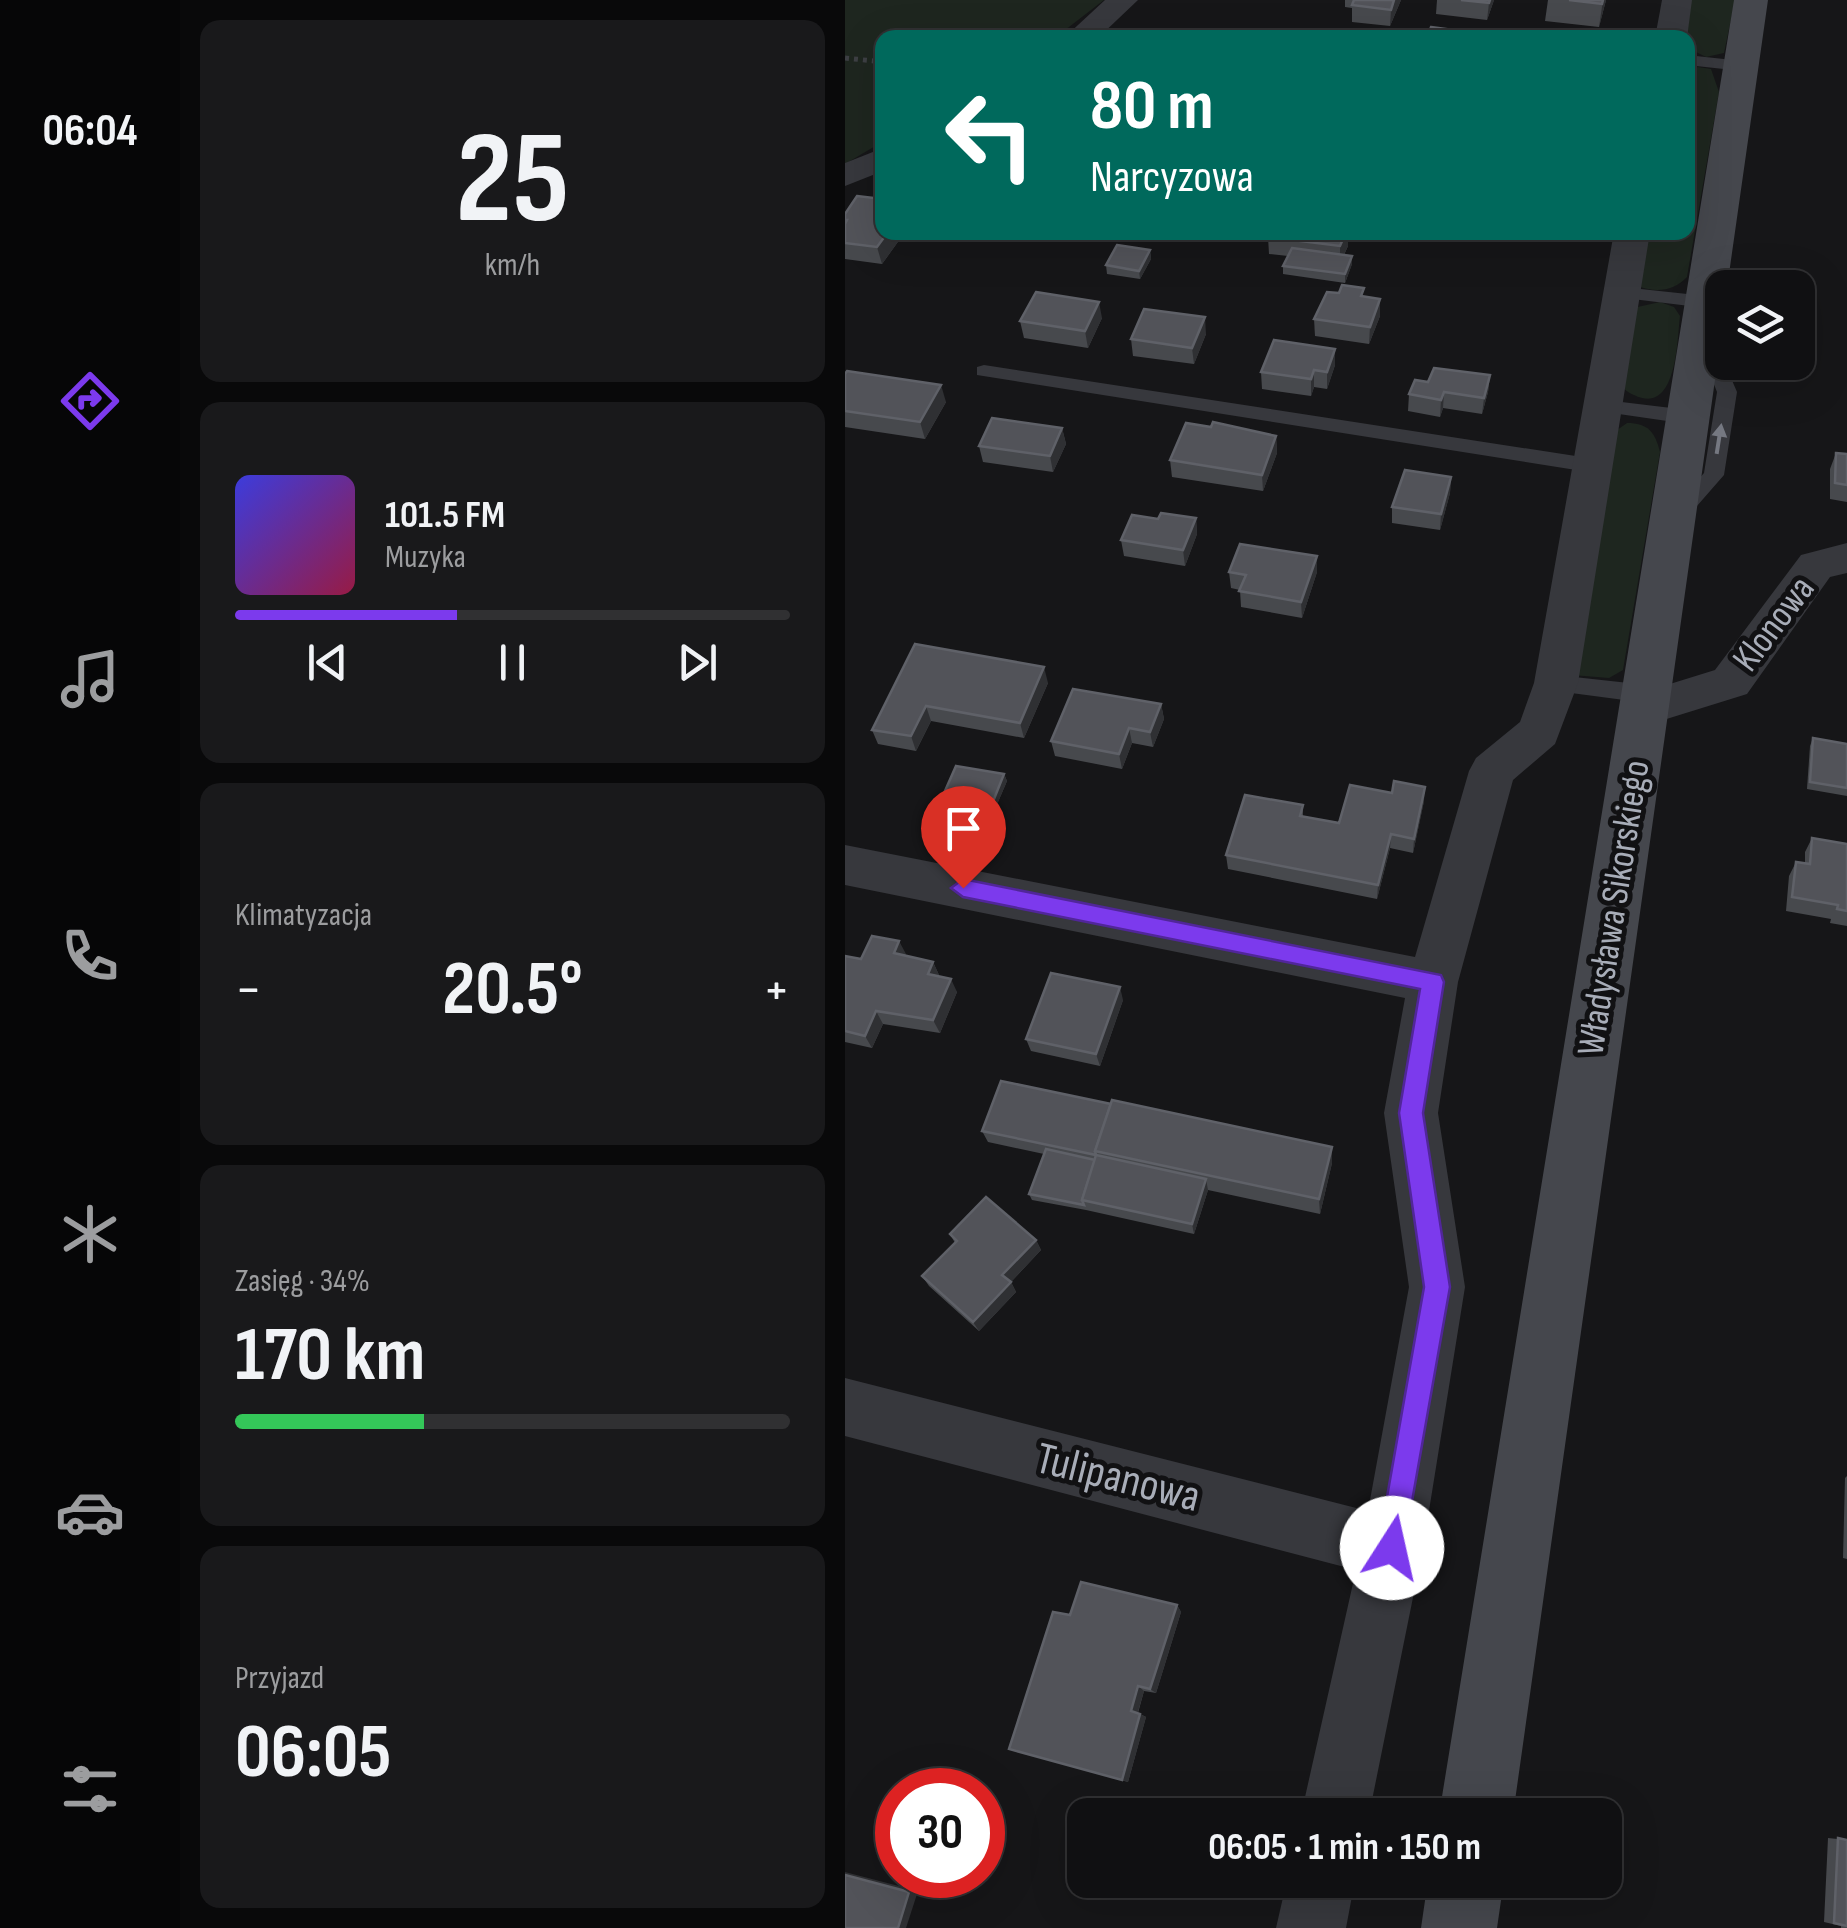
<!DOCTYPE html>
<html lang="pl">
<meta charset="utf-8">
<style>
:root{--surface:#101012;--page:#19191b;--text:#f1f3f6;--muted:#9c9d9f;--line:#303032;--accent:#7c3aed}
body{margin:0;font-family:"Sofia Sans Condensed",sans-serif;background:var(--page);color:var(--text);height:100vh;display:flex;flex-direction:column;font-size:38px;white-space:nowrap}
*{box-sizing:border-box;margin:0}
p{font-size:32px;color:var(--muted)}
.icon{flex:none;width:55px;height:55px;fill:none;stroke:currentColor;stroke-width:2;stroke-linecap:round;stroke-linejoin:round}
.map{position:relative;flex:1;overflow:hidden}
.side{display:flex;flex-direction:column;gap:20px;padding:20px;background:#09090a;width:665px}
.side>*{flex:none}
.guide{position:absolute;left:30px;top:30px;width:820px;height:210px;border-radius:20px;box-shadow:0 10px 40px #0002,0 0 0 2px var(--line);background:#00695c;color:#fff;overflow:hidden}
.buttons{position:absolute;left:860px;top:270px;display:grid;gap:20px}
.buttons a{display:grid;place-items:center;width:110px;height:110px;border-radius:20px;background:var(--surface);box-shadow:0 10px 40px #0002,0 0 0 2px var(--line);font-size:50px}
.speed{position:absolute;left:30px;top:1768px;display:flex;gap:20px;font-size:50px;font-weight:700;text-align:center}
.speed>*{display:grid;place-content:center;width:130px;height:130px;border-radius:50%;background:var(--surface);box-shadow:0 10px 40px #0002,0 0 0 2px var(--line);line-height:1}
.speed .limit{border:15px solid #d22;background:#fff;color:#111}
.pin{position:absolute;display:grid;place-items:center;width:85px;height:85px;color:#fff;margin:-102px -42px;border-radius:50% 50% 50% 0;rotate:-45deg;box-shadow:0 0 10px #0007}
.pin .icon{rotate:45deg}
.me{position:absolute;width:110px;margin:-55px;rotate:10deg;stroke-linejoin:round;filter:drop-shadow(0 0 8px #0008)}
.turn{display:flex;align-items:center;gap:35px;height:210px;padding:0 50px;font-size:45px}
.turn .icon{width:130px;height:130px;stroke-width:2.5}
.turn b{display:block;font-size:70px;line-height:85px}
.big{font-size:75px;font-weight:700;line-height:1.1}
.side .tile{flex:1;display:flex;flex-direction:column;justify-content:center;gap:15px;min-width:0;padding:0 35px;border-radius:20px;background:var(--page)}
.side .dial{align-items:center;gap:0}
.dial b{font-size:130px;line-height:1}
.song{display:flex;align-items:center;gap:30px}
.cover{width:120px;height:120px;border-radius:15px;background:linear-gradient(135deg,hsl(240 70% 55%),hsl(340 70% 35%))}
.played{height:10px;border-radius:5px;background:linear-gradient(90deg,var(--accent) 40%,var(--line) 40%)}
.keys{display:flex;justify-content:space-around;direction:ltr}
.heat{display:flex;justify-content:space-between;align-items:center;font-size:55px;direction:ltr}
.charge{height:15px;border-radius:8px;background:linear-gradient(90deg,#34c759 34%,var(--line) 0)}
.trip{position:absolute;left:222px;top:1798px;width:555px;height:100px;border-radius:20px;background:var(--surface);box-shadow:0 10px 40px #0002,0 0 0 2px var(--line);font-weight:700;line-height:100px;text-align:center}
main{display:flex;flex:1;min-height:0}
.tab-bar{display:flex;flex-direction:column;width:180px;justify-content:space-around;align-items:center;background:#060607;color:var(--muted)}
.tab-bar .icon{width:70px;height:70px}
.tab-bar .current{color:var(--accent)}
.tab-bar b{font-size:45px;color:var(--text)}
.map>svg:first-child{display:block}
.green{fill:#1e261f}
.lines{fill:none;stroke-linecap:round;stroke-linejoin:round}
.path{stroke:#3d3f44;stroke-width:5;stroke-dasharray:4 5;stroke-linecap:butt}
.lane{fill:#37383d;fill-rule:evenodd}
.street{fill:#37383d;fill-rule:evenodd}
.secondary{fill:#45474d;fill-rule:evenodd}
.wall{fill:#47494d}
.shaded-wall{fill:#2f3033}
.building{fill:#525359;stroke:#5f6168;stroke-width:2.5}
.oneway{fill:#757881}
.route{fill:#7c3aed;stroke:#51269a;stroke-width:2.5}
.labels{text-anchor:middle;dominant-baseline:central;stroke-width:10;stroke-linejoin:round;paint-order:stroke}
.street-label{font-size:38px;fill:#a8adb8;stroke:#111113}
.near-street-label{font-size:45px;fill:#a8adb8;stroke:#111113}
</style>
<main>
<nav class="tab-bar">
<b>06:04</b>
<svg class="icon current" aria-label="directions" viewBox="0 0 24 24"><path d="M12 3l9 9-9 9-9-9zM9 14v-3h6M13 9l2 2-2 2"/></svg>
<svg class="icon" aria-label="music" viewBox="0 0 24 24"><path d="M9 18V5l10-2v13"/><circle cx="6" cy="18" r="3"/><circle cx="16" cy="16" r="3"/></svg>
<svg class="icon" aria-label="phone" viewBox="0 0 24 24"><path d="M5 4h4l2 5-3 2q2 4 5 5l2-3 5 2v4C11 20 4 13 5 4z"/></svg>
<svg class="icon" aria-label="climate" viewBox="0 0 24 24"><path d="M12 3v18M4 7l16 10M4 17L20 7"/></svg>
<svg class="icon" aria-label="car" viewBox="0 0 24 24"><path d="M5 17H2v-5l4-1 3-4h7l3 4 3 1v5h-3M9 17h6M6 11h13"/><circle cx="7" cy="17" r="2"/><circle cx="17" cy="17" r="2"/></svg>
<svg class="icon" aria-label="filters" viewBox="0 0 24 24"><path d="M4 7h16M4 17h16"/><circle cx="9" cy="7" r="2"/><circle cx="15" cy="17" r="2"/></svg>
</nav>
<section class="side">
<div class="tile dial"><b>25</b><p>km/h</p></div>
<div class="tile">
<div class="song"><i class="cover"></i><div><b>101.5 FM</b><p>Muzyka</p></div></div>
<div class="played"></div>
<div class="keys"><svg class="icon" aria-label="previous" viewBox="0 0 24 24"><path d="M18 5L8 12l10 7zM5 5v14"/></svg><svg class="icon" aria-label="pause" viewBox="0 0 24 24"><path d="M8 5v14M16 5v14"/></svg><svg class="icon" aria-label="next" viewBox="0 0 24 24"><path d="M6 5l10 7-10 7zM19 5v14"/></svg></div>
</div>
<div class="tile"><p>Klimatyzacja</p>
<div class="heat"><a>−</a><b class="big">20.5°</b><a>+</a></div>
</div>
<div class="tile"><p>Zasięg · 34%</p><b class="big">170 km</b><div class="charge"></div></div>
<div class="tile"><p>Przyjazd</p><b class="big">06:05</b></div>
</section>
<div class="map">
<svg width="1002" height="1928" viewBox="0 0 1002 1928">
<rect width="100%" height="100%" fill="#161618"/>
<g class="green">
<polygon points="0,0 259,0 211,37 38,38 37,142 0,164"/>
<polygon points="844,0 890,0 879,53 861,57 843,48 842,38 836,37"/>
<path d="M853 67 866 69 874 92 842 277C829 291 811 293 793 286L797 233 842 232 843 70Z"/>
<path d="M815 302 829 307 835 316C832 341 832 416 789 395 781 392 776 387 775 378 774 357 784 329 788 308Z"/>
<path d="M782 423C803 423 810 432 815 452L778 670 764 678 727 675 768 433Z"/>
</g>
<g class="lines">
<polyline class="path" points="0,58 38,62"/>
<g class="lane">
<polygon points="842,55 897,61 905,66 897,71 842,65"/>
<polygon points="777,287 861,296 870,302 861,308 771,297 768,293"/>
<polygon points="859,330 868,336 892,392 879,475 838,522 831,524 821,517 859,473 872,392 850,336"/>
<polygon points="139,365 750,459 760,466 750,473 132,375 132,367"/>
<polygon points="760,400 843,410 853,417 843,424 753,411 750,406"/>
<polygon points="711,675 802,685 813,694 802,703 711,691 700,683"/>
</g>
<g class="street">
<polygon points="260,0 293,0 253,38 219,38"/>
<polygon points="817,0 847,0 842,38 810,38"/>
<polygon points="38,148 38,171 0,186 0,163"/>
<polygon points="769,232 805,232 733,683 710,744 668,780 613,982 593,1113 620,1287 578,1548 524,1815 456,1815 511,1570 0,1436 0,1378 523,1511 564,1287 539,1113 560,998 0,885 0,845 570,957 624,771 631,758 675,722 689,683"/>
<polygon points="1002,543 1002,573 985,577 902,694 799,726 783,721 777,709 783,697 870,670 956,555"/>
<polygon points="442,1880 510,1880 501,1928 431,1928"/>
</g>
<g class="secondary">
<polygon points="889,0 923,0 882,288 878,288 878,323 668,1815 594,1815"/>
<polygon points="583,1880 659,1880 652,1928 576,1928"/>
</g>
</g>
<g class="wall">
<polygon points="500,0 556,0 545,26 507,22 507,8 500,7"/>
<polygon points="592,0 649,0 642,20 591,14"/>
<polygon points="703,0 761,0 754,27 700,21"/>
<polygon points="0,214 38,232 60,232 37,264 0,259"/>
<polygon points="425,232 503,232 503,246 499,255 507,264 500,283 438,274 438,266 443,256 424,254 423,237"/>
<polygon points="305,250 306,259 295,279 262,274 261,265"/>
<polygon points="518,297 535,299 535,316 524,344 470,336 469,319"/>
<polygon points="257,318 243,348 179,338 175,321"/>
<polygon points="361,334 349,364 288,356 286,339"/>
<polygon points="490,365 482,389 469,387 466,396 417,389 416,372"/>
<polygon points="0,374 101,402 80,439 0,427"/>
<polygon points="645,375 643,392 637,414 598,408 595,417 563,411 564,394 583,382"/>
<polygon points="217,428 221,444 208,472 138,462 134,446"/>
<polygon points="431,436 432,453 418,491 327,477 325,460"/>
<polygon points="991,453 1002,454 1002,502 985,499 985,469"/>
<polygon points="606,477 605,493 595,530 547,523 547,507"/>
<polygon points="351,518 352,534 340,566 279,556 276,540 313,519"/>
<polygon points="472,556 472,572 457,618 396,607 395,590 386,588 384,572"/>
<polygon points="70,644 203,683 179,738 86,721 71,751 33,744 27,730"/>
<polygon points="316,704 319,719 308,747 287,743 277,769 210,756 206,741"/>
<polygon points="968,738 1002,744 1002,796 962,789 965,746"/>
<polygon points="159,774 162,781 147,816 99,808 96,800"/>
<polygon points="579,801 568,853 545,848 532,899 383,869 381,855 458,805 458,817 494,823"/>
<polygon points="967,838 1002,844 1002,926 985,923 986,919 941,911 944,876 951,862 960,863 960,852"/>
<polygon points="54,941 60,956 88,962 94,975 93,976 112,992 95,1033 38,1024 27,1048 0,1042 0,956 16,959"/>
<polygon points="278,1000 255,1066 186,1051 181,1039"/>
<polygon points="137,1131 487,1147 487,1163 475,1214 363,1190 349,1234 241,1210 187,1200 184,1194 199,1154 143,1142"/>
<polygon points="105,1234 191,1240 196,1250 166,1282 171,1292 134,1331 84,1286 77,1276 110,1243"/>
<polygon points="1002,1476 1002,1559 998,1558 1000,1478"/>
<polygon points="332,1605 336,1612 311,1693 299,1691 293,1713 301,1717 283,1782 164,1749 225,1615"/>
<polygon points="983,1838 1002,1840 1002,1928 996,1928 996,1926 979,1922"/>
</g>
<g class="shaded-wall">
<polygon points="549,0 556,0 545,26 546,10"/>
<polygon points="645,0 649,0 642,20 644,3"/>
<polygon points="758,0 761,0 754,27"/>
<polygon points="43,232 60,232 37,264 32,247"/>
<polygon points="501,232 503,232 503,246 495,263 495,246"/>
<polygon points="305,250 306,259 295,279 294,271"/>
<polygon points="507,256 507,264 500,283 500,274"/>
<polygon points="535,299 535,316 524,344 525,327"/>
<polygon points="254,302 257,318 243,348 240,331"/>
<polygon points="360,317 361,334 349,364 347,348"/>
<polygon points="490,349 490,365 482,389 482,372"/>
<polygon points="469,370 469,387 466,396 466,379"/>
<polygon points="645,375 643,392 637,414 639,398"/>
<polygon points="96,385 101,402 80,439 75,422"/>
<polygon points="599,392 598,408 595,417 596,400"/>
<polygon points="217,428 221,444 208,472 205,456"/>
<polygon points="431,436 432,453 418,491 417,475"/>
<polygon points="606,477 605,493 595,530 596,514"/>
<polygon points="351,518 352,534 340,566 338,550"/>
<polygon points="472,556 472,572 457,618 456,602"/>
<polygon points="199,667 203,683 179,738 175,723"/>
<polygon points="316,704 319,719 308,747 305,732"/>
<polygon points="81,706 86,721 71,751 66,736"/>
<polygon points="284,728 287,743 277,769 274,754"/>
<polygon points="159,774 162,781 147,816 145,809"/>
<polygon points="580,787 579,801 568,853 569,839"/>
<polygon points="546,834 545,848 532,899 533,885"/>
<polygon points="54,941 61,954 56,967 49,953"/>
<polygon points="88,962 94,975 89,987 83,974"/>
<polygon points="106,979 112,992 95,1033 88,1020"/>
<polygon points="275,987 278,1000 255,1066 251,1054"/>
<polygon points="31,1011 38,1024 27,1048 20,1036"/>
<polygon points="487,1147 487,1163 475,1214 474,1199"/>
<polygon points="361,1179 363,1190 349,1234 347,1224"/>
<polygon points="191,1240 196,1250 163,1285 157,1275"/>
<polygon points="166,1282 171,1292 134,1331 128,1322"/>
<polygon points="332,1605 336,1612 311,1693 305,1689"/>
<polygon points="293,1686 299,1691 292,1715 286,1711"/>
<polygon points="295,1714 301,1717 283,1782 277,1780"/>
<polygon points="0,1872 73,1891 61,1928 53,1928 0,1875"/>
</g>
<g class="building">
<polygon points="509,0 549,0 546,10 507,5"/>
<polygon points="616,0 645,0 644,3"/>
<polygon points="724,0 758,0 757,4"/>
<polygon points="586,27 631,33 629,38 582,38"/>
<polygon points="12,196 38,199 38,232 43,232 32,247 0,243 0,224 2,220 0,220 0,214"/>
<polygon points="425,232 501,232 495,246 423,237"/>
<polygon points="272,245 305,250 294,271 261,265"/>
<polygon points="447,248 507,256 500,274 438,266"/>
<polygon points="497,285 519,288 516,296 535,299 525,327 469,319 482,292 494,293"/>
<polygon points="191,292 254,302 240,331 175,321"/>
<polygon points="299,309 360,317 347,348 286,339"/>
<polygon points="429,340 490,349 482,372 469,370 466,379 416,372"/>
<polygon points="589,368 645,375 639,398 599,392 596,400 564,394 570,380 583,382"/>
<polygon points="2,371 96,385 75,422 0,411 0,374"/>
<polygon points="147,418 217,428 205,456 134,446"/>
<polygon points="368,422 431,436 417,475 325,460 341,423 366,427"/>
<polygon points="991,453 1002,454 1002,485 990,483"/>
<polygon points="560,470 606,477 596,514 547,507"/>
<polygon points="316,513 351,518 338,550 276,540 287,515 313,519"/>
<polygon points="395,544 472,556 456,602 394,591 401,575 384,572"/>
<polygon points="70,644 199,667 175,723 81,706 66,736 27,730"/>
<polygon points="228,689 316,704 305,732 284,728 274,754 206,741"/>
<polygon points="968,738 1002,744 1002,788 965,782"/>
<polygon points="111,766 159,774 145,809 96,800"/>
<polygon points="549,781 580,787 569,839 546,834 533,885 381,855 400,795 458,805 455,816 494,823 505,785 547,793"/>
<polygon points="967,838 1002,844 1002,911 992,909 993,905 947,897 951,862 965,864"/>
<polygon points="27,936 54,941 49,953 88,962 83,974 106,979 88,1020 31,1011 20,1036 0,1031 0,956 16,959"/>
<polygon points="206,973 275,987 251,1054 181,1039"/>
<polygon points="156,1081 266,1104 250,1151 251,1155 137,1131"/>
<polygon points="267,1100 487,1147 474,1199 250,1151"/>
<polygon points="201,1149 250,1160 237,1200 239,1205 184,1194"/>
<polygon points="251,1155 361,1179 347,1224 237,1200"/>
<polygon points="141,1197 191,1240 157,1275 166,1282 128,1322 77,1276 112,1241 105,1234"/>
<polygon points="236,1582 332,1605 305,1689 293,1686 286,1711 295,1714 277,1780 164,1749 208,1612 225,1615"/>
<polygon points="993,1838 1002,1840 1002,1926 989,1923"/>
<polygon points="0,1875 64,1892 53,1928 0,1928"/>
</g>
<defs><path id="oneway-solid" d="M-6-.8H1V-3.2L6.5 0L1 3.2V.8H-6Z" transform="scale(2.5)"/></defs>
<use class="oneway" href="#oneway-solid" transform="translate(874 439) rotate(-81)"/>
<polygon class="route" points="118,879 596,975 599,982 578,1113 605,1287 557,1558 547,1562 537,1558 533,1548 579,1287 554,1113 575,989 118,897 106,888"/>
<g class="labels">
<g class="street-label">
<text transform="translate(929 624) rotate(-53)">Klonowa</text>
<text transform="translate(769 908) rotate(-81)">Władysława Sikorskiego</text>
</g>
<g class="near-street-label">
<text transform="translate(273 1478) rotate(14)">Tulipanowa</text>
</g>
</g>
</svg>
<div class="buttons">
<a><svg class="icon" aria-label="layers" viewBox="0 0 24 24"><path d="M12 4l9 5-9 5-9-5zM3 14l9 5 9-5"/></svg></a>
</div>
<div class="speed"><div class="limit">30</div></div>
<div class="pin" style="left:118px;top:888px;background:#d93025"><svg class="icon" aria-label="arrive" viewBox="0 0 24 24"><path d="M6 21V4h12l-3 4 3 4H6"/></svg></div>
<svg class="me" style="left:547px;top:1548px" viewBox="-20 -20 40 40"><circle r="19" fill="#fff"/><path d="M0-13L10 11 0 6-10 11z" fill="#7c3aed"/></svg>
<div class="trip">06:05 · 1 min · 150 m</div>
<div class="guide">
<div class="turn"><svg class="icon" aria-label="left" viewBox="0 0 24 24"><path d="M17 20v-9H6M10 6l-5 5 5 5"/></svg><div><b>80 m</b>Narcyzowa</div></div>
</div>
</div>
</main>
